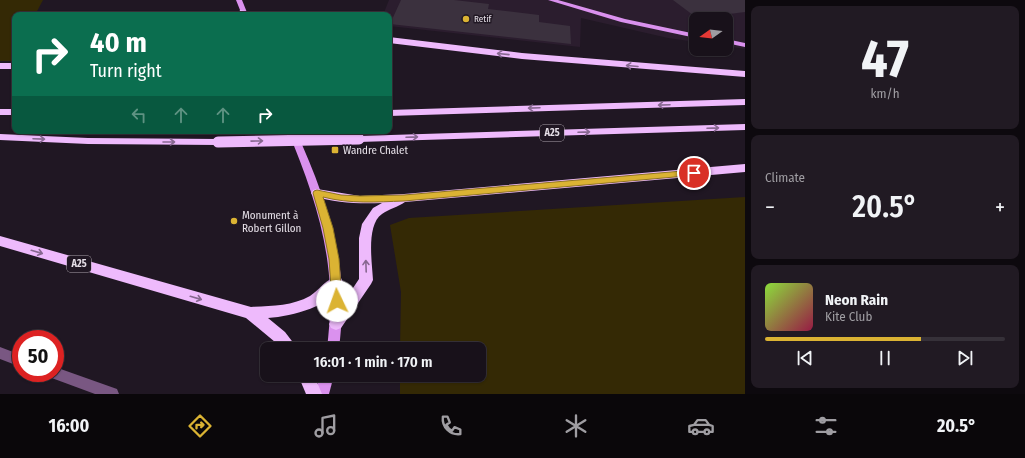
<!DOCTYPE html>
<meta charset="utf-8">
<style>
:root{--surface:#18111a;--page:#211a23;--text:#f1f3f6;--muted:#9f9da2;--line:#363139;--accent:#dbb333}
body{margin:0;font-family:"Fira Sans Condensed",sans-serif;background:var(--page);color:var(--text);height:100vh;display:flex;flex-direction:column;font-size:15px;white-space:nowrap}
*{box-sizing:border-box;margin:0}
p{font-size:13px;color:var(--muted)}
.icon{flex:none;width:22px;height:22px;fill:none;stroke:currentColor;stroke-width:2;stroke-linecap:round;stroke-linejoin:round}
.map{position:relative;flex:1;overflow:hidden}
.details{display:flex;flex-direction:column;gap:6px;padding:6px;background:#0d090e;width:280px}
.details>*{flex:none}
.guide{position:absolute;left:12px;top:12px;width:380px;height:122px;border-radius:8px;box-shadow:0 1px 3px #0004,0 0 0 1px var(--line);background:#0b6e4f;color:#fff;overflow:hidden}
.needle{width:26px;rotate:256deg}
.tools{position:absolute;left:689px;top:12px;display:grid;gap:8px}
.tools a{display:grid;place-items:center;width:44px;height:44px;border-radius:8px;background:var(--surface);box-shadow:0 1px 3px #0004,0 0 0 1px var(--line);font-size:20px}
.speed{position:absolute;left:12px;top:330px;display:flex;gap:8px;font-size:20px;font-weight:700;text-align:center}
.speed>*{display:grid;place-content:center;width:52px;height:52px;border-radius:50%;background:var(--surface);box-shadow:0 1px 3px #0004,0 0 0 1px var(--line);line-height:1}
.speed .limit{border:6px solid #d22;background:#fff;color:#111}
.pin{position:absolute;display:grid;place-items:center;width:34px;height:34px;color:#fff;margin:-17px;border:2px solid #fff;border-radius:50%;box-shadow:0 1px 4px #0007}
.me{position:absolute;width:44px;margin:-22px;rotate:357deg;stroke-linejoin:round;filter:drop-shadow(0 0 3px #0008)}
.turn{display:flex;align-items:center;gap:14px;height:84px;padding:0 12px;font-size:18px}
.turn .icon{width:52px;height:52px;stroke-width:2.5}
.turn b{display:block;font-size:28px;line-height:34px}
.lanes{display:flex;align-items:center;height:38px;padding:0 12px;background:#0003;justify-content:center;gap:20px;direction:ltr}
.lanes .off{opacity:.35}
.big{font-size:30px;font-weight:600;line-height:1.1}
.details .card{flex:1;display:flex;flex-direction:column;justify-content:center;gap:6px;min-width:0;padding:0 14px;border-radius:8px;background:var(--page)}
.details .dial{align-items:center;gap:0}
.dial b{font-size:52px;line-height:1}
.song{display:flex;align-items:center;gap:12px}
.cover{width:48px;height:48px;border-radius:6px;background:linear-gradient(135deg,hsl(90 70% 55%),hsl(340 70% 35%))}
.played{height:4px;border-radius:2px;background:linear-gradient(90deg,var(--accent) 65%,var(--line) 65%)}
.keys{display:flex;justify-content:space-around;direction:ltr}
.heat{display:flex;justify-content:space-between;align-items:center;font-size:22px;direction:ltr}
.trip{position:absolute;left:260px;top:342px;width:226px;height:40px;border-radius:8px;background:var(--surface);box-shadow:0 1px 3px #0004,0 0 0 1px var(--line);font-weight:600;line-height:40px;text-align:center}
.tabs{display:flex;height:64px;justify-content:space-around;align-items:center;background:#0a070a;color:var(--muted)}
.tabs .icon{width:28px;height:28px}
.tabs .on{color:var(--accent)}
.tabs b{font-size:18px;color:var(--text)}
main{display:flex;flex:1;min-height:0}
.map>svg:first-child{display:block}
.built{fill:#2b1d2e}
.green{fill:#342905}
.building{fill:#3b313e}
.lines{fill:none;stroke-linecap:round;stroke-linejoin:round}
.minor{fill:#795782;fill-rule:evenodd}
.major{fill:#da91ee;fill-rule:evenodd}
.highway{fill:#eebafc;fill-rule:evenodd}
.highway-bridge{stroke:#eebafc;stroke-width:11}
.oneway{stroke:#876890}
.route{fill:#dbb333;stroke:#8e7421}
.poi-dot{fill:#dbb333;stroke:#201723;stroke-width:1.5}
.labels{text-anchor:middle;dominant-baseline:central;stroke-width:3;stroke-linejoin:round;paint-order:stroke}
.far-poi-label{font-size:9px;fill:#e6e0e8;stroke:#201723;text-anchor:start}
.shield{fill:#201723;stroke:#aba4ad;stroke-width:1}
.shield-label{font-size:10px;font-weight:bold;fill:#e6e0e8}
.poi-label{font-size:11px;fill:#e6e0e8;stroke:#201723;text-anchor:start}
</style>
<main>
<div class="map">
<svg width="745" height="394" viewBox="0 0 745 394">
<rect width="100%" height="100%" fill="#201723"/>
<polygon class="built" points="389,0 745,0 745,49 726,46 726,19 696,19 696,42 668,38 581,18 580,47 389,26 389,15 383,15"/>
<g class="green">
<polygon points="0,0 43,0 35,15 15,15 15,61 0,61"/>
<polygon points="745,197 745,394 400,394 400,375 479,375 479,349 400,349 401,292 390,225 409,218"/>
</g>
<g class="building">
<polygon points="401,0 454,0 489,4 488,9 539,15 539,22 570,26 571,44 390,24"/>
<polygon points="673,0 745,0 745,12 697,18"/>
</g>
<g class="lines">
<g class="minor">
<polygon points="0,347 21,355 21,367 0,359"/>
<polygon points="55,367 117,389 119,394 95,394 49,377 47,373 55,373"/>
</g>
<g class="major">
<polygon points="236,0 242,0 248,15 242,15"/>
<polygon points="548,0 558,0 625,19 696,34 696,38 621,22"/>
<polygon points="726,39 745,43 745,47 726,43"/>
<path d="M288 131H296C319 182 339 235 342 291 343 311 341 330 339 349H327C329 330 331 310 330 291 328 234 309 182 288 131Z"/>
<polygon points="320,375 334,375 329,394 315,394"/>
</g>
<g class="highway">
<polygon points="240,10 258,13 259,15 238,15"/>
<polygon points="389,37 522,53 745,71 745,77 522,59 389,43"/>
<rect x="0" y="63" width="15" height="6"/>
<polygon points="745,99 745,105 389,116 389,110"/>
<rect x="0" y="109" width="15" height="6"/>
<polygon points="745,124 745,130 359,142 354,139 359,136"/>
<polygon points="0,134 88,138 218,139 222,140 223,142 222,144 218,145 88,144 0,140"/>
<path d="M745 164V172L405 202C398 207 389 209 382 214 366 225 372 262 373 280L371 284 341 328 336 330 331 328 329 324 359 279V238L362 224 373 208 382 203C358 204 336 203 313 196L311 193 313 190 317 189 360 196 404 194Z"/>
<path d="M0 236 251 307C271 306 292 306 310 296 320 290 329 274 341 278L343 282C330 307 294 316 268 318L285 332 298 349H281L275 342 246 318 0 246Z"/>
<polygon points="298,375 314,375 322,394 306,394"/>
</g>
<polyline class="highway-bridge" points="218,142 359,139"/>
</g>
<defs><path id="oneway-shaft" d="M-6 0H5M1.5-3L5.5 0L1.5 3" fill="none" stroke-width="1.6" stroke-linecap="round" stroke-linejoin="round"/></defs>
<g class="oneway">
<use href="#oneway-shaft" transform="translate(503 54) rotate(-174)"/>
<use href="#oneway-shaft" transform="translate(632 66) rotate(-175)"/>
<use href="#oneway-shaft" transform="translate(664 105) rotate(178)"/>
<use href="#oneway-shaft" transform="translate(534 108) rotate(178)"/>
<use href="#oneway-shaft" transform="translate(713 128) rotate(-2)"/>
<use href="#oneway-shaft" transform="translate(584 132) rotate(-2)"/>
<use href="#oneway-shaft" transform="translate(412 137) rotate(-2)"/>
<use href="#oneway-shaft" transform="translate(39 139) rotate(2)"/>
<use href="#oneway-shaft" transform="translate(257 141) rotate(-1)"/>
<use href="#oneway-shaft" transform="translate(169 142)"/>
<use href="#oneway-shaft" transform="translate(37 252) rotate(16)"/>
<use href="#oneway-shaft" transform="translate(366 266) rotate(-92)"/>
<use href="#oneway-shaft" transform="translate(196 298) rotate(16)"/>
</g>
<path class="route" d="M694 170 697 171 699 173 697 175 404 201C376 202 350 204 323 197L333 228 339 259 342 301 341 304 337 306 333 304 332 301 329 259 323 228 313 193 314 191 317 190 341 195 360 196 404 195Z"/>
<g class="poi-dot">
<circle cx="466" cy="19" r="4"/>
<rect x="331" y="146" width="8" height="8" rx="2"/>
<circle cx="234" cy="221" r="4"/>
</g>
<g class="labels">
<g class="far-poi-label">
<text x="474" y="19">Retif</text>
</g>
<g class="shield">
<rect x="540" y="125" width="24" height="16" rx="3"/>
<rect x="67" y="256" width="24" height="16" rx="3"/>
</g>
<g class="shield-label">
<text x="552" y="133">A25</text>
<text x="79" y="264">A25</text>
</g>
<g class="poi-label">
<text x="343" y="150">Wandre Chalet</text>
<text x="242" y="215">Monument à<tspan x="242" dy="13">Robert Gillon</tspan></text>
</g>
</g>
</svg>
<div class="tools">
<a><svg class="needle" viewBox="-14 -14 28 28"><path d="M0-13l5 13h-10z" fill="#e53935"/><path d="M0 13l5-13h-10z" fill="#9f9da2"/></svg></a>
</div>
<div class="speed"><div class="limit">50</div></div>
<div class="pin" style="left:694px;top:173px;background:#d93025"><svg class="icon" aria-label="arrive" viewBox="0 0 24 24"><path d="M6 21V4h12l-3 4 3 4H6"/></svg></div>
<svg class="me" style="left:337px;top:301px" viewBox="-20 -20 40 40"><circle r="19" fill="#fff"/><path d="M0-13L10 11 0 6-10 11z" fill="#dbb333"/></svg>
<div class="trip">16:01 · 1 min · 170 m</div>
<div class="guide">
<div class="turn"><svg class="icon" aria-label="right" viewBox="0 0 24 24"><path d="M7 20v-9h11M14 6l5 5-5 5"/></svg><div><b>40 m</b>Turn right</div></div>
<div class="lanes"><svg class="icon off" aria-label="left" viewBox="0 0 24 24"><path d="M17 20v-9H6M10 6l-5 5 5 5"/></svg><svg class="icon off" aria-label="ahead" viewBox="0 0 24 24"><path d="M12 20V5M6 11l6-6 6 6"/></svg><svg class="icon off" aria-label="ahead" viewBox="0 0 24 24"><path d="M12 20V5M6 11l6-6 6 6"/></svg><svg class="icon" aria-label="right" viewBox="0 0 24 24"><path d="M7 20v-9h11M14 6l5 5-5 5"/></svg></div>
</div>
</div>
<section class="details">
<div class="card dial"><b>47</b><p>km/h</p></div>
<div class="card"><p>Climate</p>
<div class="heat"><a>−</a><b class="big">20.5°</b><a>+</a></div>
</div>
<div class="card">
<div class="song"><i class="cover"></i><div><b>Neon Rain</b><p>Kite Club</p></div></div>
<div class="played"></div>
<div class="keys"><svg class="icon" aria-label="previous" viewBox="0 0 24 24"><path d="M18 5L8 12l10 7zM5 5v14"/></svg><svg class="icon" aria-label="pause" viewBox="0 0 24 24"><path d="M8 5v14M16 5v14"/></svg><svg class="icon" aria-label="next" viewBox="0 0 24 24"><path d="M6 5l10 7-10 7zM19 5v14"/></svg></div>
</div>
</section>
</main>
<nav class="tabs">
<b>16:00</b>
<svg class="icon on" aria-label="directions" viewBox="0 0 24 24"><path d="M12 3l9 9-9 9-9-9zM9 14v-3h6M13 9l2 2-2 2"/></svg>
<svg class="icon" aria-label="music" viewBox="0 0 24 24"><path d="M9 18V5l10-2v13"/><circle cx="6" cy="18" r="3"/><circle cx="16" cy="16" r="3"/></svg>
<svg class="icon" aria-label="phone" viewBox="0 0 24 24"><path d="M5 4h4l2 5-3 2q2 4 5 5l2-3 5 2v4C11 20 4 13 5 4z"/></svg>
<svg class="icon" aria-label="climate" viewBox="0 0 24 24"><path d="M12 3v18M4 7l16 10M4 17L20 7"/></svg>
<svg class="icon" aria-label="car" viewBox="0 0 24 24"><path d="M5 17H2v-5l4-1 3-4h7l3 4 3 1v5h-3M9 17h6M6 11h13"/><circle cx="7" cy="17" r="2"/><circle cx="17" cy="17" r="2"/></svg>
<svg class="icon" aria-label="filters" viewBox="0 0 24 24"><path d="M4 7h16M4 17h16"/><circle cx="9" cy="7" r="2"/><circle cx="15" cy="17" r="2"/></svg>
<b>20.5°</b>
</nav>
